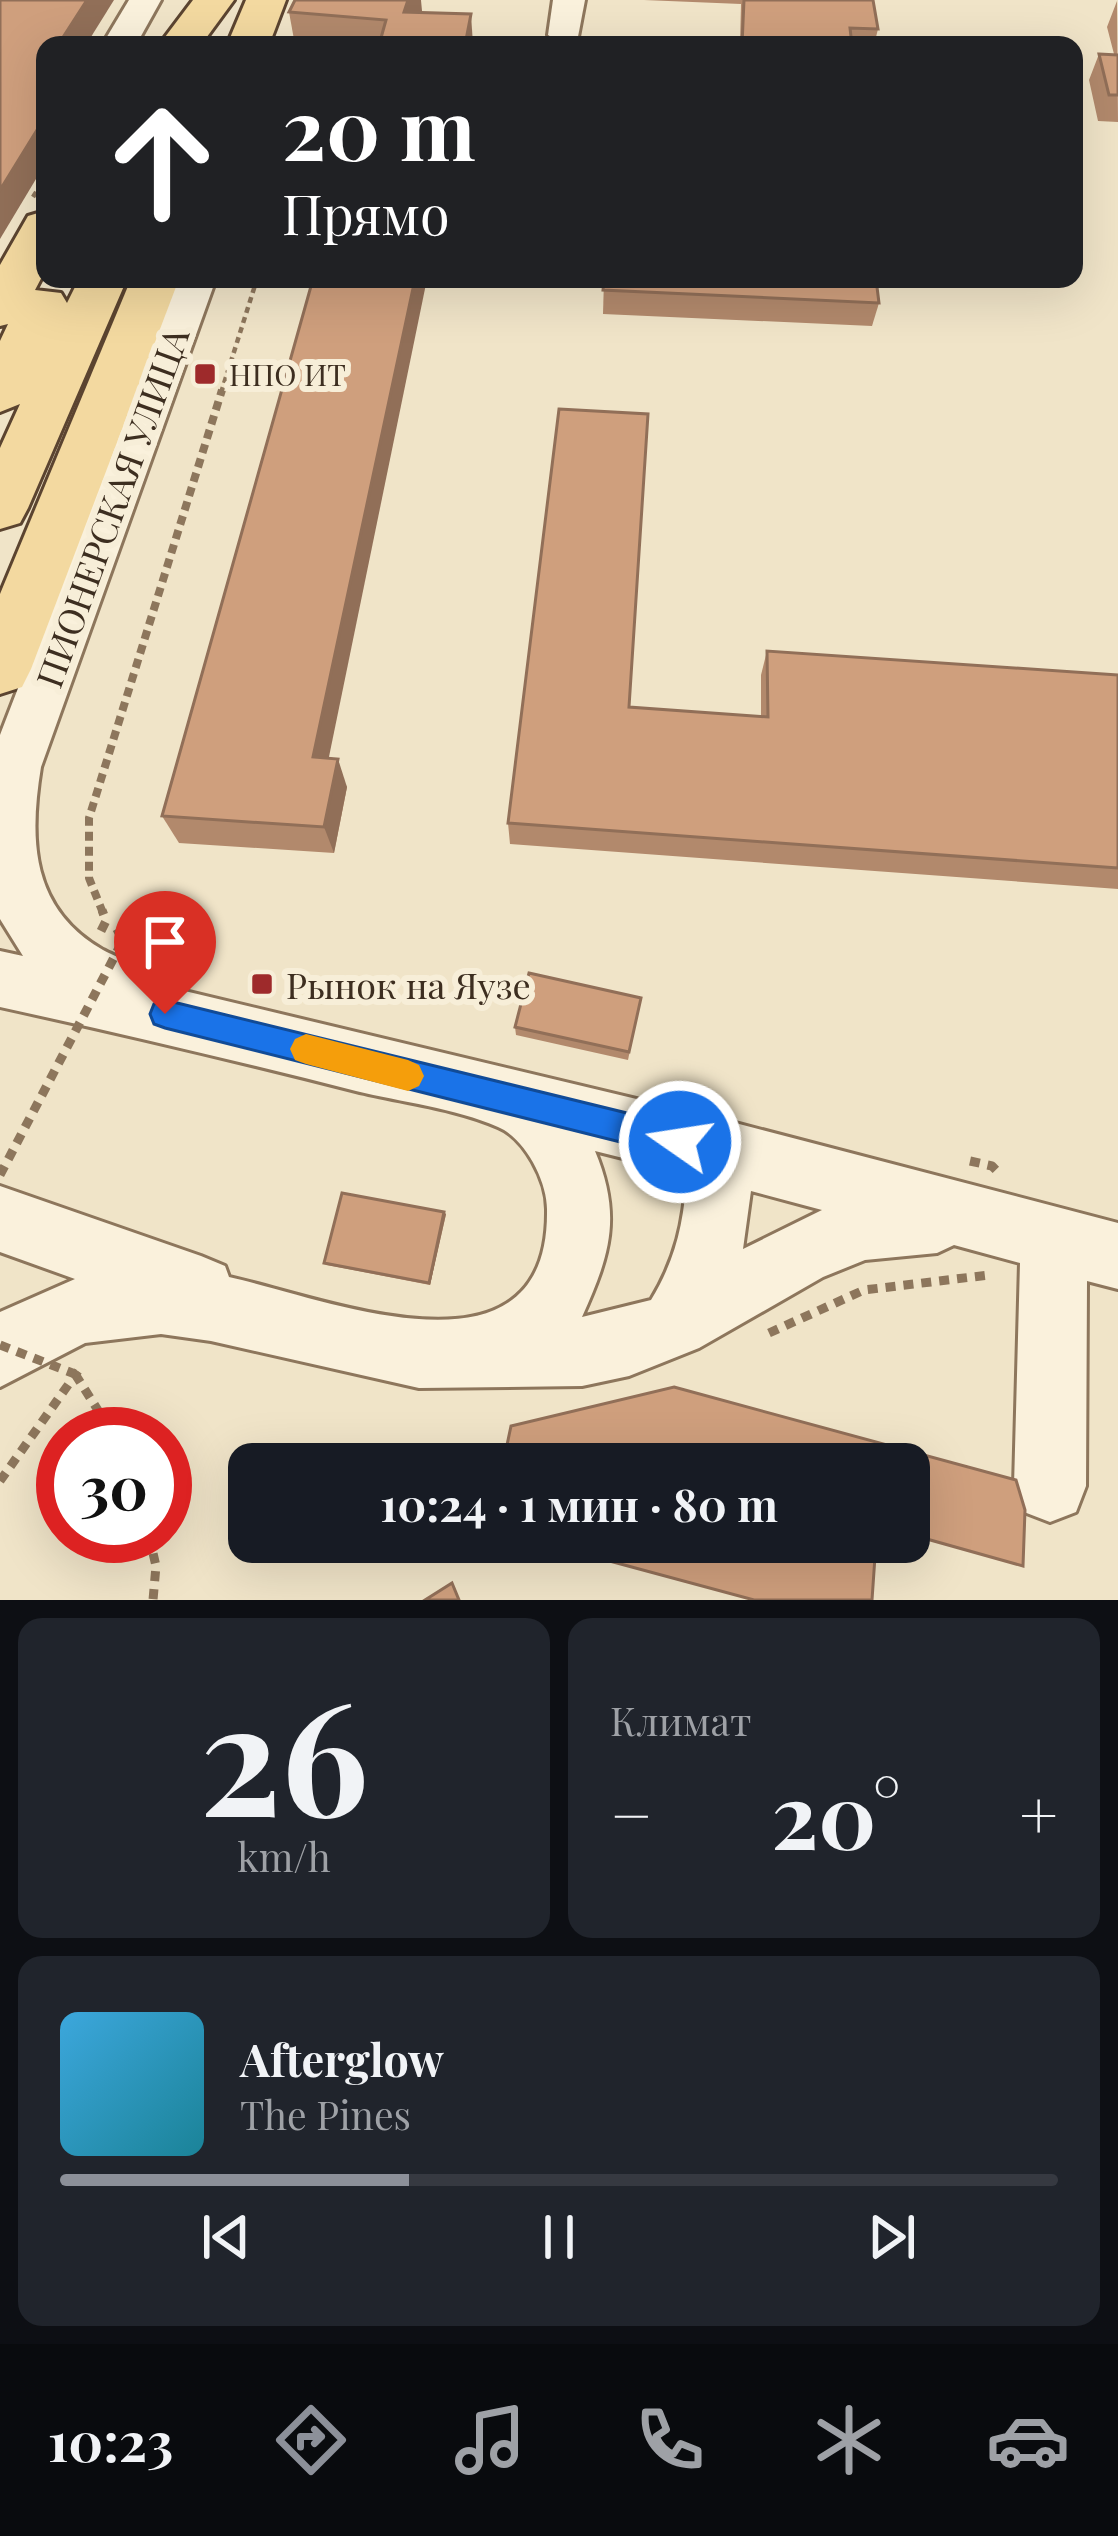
<!DOCTYPE html>
<html lang="ru">
<meta charset="utf-8">
<style>
:root{--surface:#171b24;--page:#20242c;--text:#f1f3f6;--muted:#9ea1a6;--line:#363941;--accent:#8c9099}
body{margin:0;font-family:"Playfair Display",serif;background:var(--page);color:var(--text);height:100vh;display:flex;flex-direction:column;font-size:45px;white-space:nowrap}
*{box-sizing:border-box;margin:0}
p{font-size:39px;color:var(--muted)}
.icon{flex:none;width:66px;height:66px;fill:none;stroke:currentColor;stroke-width:2;stroke-linecap:round;stroke-linejoin:round}
.map{position:relative;height:1600px;overflow:hidden}
.panel{display:flex;flex-direction:column;gap:18px;padding:18px;background:#0d0f14;flex:1}
.panel>*{flex:none}
.hud{position:absolute;left:36px;top:36px;width:1047px;height:252px;border-radius:24px;box-shadow:0 12px 48px #0002;background:#202124;color:#fff;overflow:hidden}
.speed{position:absolute;left:36px;top:1407px;display:flex;gap:24px;font-size:60px;font-weight:700;text-align:center}
.speed>*{display:grid;place-content:center;width:156px;height:156px;border-radius:50%;background:var(--surface);box-shadow:0 12px 48px #0002;line-height:1}
.speed .limit{border:18px solid #d22;background:#fff;color:#111}
.pin{position:absolute;display:grid;place-items:center;width:102px;height:102px;color:#fff;margin:-123px -51px;border-radius:50% 50% 50% 0;rotate:-45deg;box-shadow:0 0 12px #0007}
.pin .icon{rotate:45deg}
.me{position:absolute;width:132px;margin:-66px;rotate:283deg;stroke-linejoin:round;filter:drop-shadow(0 0 9px #0008)}
.turn{display:flex;align-items:center;gap:42px;height:252px;padding:0 48px;font-size:54px}
.turn .icon{width:156px;height:156px;stroke-width:2.5}
.turn b{display:block;font-size:84px;line-height:102px}
.big{font-size:90px;font-weight:700;line-height:1.1}
.panel .card{flex:1;display:flex;flex-direction:column;justify-content:center;gap:18px;min-width:0;padding:0 42px;border-radius:24px;background:var(--page)}
.panel .dial{align-items:center;gap:0}
.dial b{font-size:156px;line-height:1}
.song{display:flex;align-items:center;gap:36px}
.cover{width:144px;height:144px;border-radius:18px;background:linear-gradient(135deg,hsl(200 70% 55%),hsl(190 70% 35%))}
.played{height:12px;border-radius:6px;background:linear-gradient(90deg,var(--accent) 35%,var(--line) 35%)}
.keys{display:flex;justify-content:space-around;direction:ltr}
.heat{display:flex;justify-content:space-between;align-items:center;font-size:66px;direction:ltr}
.panel .tiles{flex:1;display:grid;gap:18px;grid-template-columns:1fr 1fr}
.card:last-child{grid-column:span 2}
.trip{position:absolute;left:228px;top:1443px;width:702px;height:120px;border-radius:24px;background:var(--surface);box-shadow:0 12px 48px #0002;font-weight:700;line-height:120px;text-align:center}
.tab-bar{display:flex;height:192px;justify-content:space-around;align-items:center;background:#090b0e;color:var(--muted)}
.tab-bar .icon{width:84px;height:84px}
.tab-bar .active{color:var(--accent)}
.tab-bar b{font-size:54px;color:var(--text)}
.map>svg:first-child{display:block}
.lines{fill:none;stroke-linecap:round;stroke-linejoin:round}
.minor-casing{stroke:#8d765c;stroke-width:6}
.major-casing{stroke:#5b4430;stroke-width:6}
.path-far2{stroke:#8d765c;stroke-width:4.5;stroke-dasharray:6 4.5;stroke-linecap:butt}
.path-far1{stroke:#8d765c;stroke-width:8;stroke-dasharray:9 6;stroke-linecap:butt}
.path{stroke:#8d765c;stroke-width:9;stroke-dasharray:10 8;stroke-linecap:butt}
.minor{fill:#faf1dc;fill-rule:evenodd}
.major{fill:#f3d9a0;fill-rule:evenodd}
.path-bridge{stroke:#8d765c;stroke-width:9;stroke-dasharray:10 8;stroke-linecap:butt}
.wall{fill:#b2896c}
.shaded-wall{fill:#916f58}
.building{fill:#cf9f7d;stroke:#916f58;stroke-width:3}
.route{fill:#1a73e8;stroke:#114b97;stroke-width:3}
.slow{fill:#f59e0b}
.poi-dot{fill:#9e2a2b;stroke:#f7eed8;stroke-width:4.5}
.labels{text-anchor:middle;dominant-baseline:central;stroke-width:12;stroke-linejoin:round;paint-order:stroke}
.far-poi-label{font-size:30px;fill:#3d2e20;stroke:#f7eed8;text-anchor:start}
.street-label{font-size:36px;fill:#3d2e20;stroke:#f7eed8}
.poi-label{font-size:36px;fill:#3d2e20;stroke:#f7eed8;text-anchor:start}
</style>
<div class="map">
<svg width="1118" height="1600" viewBox="0 0 1118 1600">
<rect width="100%" height="100%" fill="#f0e4c8"/>
<g class="lines">
<defs>
<g id="minor">
<polygon points="129,0 161,0 136,45 102,45"/>
<polygon points="553,0 585,0 577,42 565,45 548,35"/>
<path d="M176 279H216L41 767C29 840 31 909 103 950 120 959 139 963 147 982L720 1119 1118 1223V1289L1087 1281 1086 1486 1076 1512 1050 1522 1024 1512 1014 1486 1020 1263 954 1245 937 1253 865 1260 823 1277 699 1348 629 1376 582 1386 419 1388 211 1341 161 1334 85 1343 0 1387V1312L75 1279 0 1252V1186L201 1256 225 1266 229 1277C329 1299 550 1391 547 1209 547 1181 525 1138 498 1127 455 1108 401 1102 356 1091 238 1061 119 1033 0 1007V951L23 956 0 919V735ZM595 1151 687 1174C684 1222 676 1259 651 1300L582 1317C610 1255 622 1216 595 1151ZM751 1191 822 1210 743 1249Z"/>
</g>
<g id="major">
<polygon points="193,0 234,0 201,45 159,45"/>
<polygon points="246,0 286,0 269,45 227,45"/>
<polygon points="45,211 45,271 35,290 61,293 67,303 79,279 127,279 28,508 20,523 0,529 0,448 20,404 0,412 0,341 8,324 0,326 0,265 28,216"/>
<polygon points="131,279 179,279 31,669 22,687 0,694 0,594"/>
</g>
</defs>
<use href="#minor" class="minor-casing"/>
<use href="#major" class="major-casing"/>
<g class="path-far2">
<polyline points="33,197 45,178"/>
<polyline points="221,393 257,279"/>
</g>
<polyline class="path-far1" points="103,913 89,878 89,818 222,390"/>
<g class="path">
<polyline points="101,931 106,921 102,910"/>
<polyline points="115,935 130,927"/>
<polyline points="970,1161 992,1166 999,1173"/>
<polyline points="769,1333 864,1290 989,1275"/>
<polyline points="75,1374 113,1434"/>
<polyline points="0,1481 78,1371"/>
<polyline points="149,1536 156,1566 153,1600"/>
</g>
<use href="#minor" class="minor"/>
<use href="#major" class="major"/>
<g class="path-bridge">
<polyline points="0,1175 130,927"/>
<polyline points="0,1345 75,1374"/>
</g>
</g>
<g class="wall">
<polygon points="644,0 873,0 878,29 874,45 740,45 741,4"/>
<polygon points="1117,1 1118,122 1098,121 1089,80 1099,54 1114,54 1107,27"/>
<polygon points="289,12 422,12 465,45 295,45"/>
<polygon points="604,279 879,303 872,326 603,314"/>
<polygon points="767,651 1118,675 1118,889 510,844 508,823 761,717 761,675"/>
<polygon points="328,758 347,787 334,853 179,843 162,816"/>
<polygon points="641,998 628,1060 516,1035 515,1027"/>
<polygon points="446,1214 430,1285 327,1265 324,1263"/>
</g>
<g class="shaded-wall">
<polygon points="87,0 114,0 86,45 58,45"/>
<polygon points="408,0 421,0 422,11 409,45 404,12"/>
<polygon points="471,14 473,45 465,45"/>
<polygon points="45,117 45,164 0,239 0,190"/>
<polygon points="415,279 427,279 323,786 313,757"/>
<polygon points="338,759 347,787 334,853 324,827"/>
<polygon points="444,1212 446,1214 430,1285 429,1283"/>
</g>
<g class="building">
<polygon points="0,0 87,0 58,45 45,45 45,117 0,190"/>
<polygon points="295,0 408,0 404,12 471,14 465,45 379,45 386,20 289,12"/>
<polygon points="744,0 873,0 878,29 850,28 852,45 742,45"/>
<polygon points="1099,54 1118,55 1118,95 1109,95"/>
<polygon points="313,279 415,279 313,757 338,759 324,827 162,816"/>
<polygon points="604,279 876,279 879,303 603,290"/>
<polygon points="559,409 648,414 629,707 768,717 767,651 1118,675 1118,868 508,823"/>
<polygon points="529,973 641,998 629,1052 515,1027"/>
<polygon points="342,1193 444,1212 429,1283 324,1263"/>
<polygon points="674,1387 1016,1480 1025,1510 1023,1566 909,1534 909,1464 503,1464 511,1426"/>
<polygon points="539,1542 876,1542 872,1600 754,1600"/>
<polygon points="452,1583 459,1600 425,1600"/>
</g>
<polygon class="route" points="165,1000 680,1126 691,1130 696,1142 691,1153 680,1157 165,1028 154,1024 150,1014 154,1004"/>
<polygon class="slow" points="306,1034 408,1060 419,1065 424,1076 419,1086 408,1091 306,1064 295,1060 290,1049 295,1039"/>
<g class="poi-dot">
<rect x="193" y="362" width="24" height="24" rx="6"/>
<rect x="250" y="972" width="24" height="24" rx="6"/>
</g>
<g class="labels">
<g class="far-poi-label">
<text x="229" y="374">НПО ИТ</text>
</g>
<g class="street-label">
<text transform="translate(111 507) rotate(-70)">ПИОНЕРСКАЯ УЛИЦА</text>
</g>
<g class="poi-label">
<text x="286" y="984">Рынок на Яузе</text>
</g>
</g>
</svg>
<div class="speed"><div class="limit">30</div></div>
<div class="pin" style="left:165px;top:1014px;background:#d93025"><svg class="icon" aria-label="arrive" viewBox="0 0 24 24"><path d="M6 21V4h12l-3 4 3 4H6"/></svg></div>
<svg class="me" style="left:680px;top:1142px" viewBox="-20 -20 40 40"><circle r="17" fill="#1a73e8" stroke="#fff" stroke-width="3"/><path d="M0-11L8 9 0 5-8 9z" fill="#fff"/></svg>
<div class="trip">10:24 · 1 мин · 80 m</div>
<div class="hud">
<div class="turn"><svg class="icon" aria-label="ahead" viewBox="0 0 24 24"><path d="M12 20V5M6 11l6-6 6 6"/></svg><div><b>20 m</b>Прямо</div></div>
</div>
</div>
<section class="panel">
<div class="tiles">
<div class="card dial"><b>26</b><p>km/h</p></div>
<div class="card"><p>Климат</p>
<div class="heat"><a>−</a><b class="big">20°</b><a>+</a></div>
</div>
<div class="card">
<div class="song"><i class="cover"></i><div><b>Afterglow</b><p>The Pines</p></div></div>
<div class="played"></div>
<div class="keys"><svg class="icon" aria-label="previous" viewBox="0 0 24 24"><path d="M18 5L8 12l10 7zM5 5v14"/></svg><svg class="icon" aria-label="pause" viewBox="0 0 24 24"><path d="M8 5v14M16 5v14"/></svg><svg class="icon" aria-label="next" viewBox="0 0 24 24"><path d="M6 5l10 7-10 7zM19 5v14"/></svg></div>
</div>
</div>
</section>
<nav class="tab-bar">
<b>10:23</b>
<svg class="icon active" aria-label="directions" viewBox="0 0 24 24"><path d="M12 3l9 9-9 9-9-9zM9 14v-3h6M13 9l2 2-2 2"/></svg>
<svg class="icon" aria-label="music" viewBox="0 0 24 24"><path d="M9 18V5l10-2v13"/><circle cx="6" cy="18" r="3"/><circle cx="16" cy="16" r="3"/></svg>
<svg class="icon" aria-label="phone" viewBox="0 0 24 24"><path d="M5 4h4l2 5-3 2q2 4 5 5l2-3 5 2v4C11 20 4 13 5 4z"/></svg>
<svg class="icon" aria-label="climate" viewBox="0 0 24 24"><path d="M12 3v18M4 7l16 10M4 17L20 7"/></svg>
<svg class="icon" aria-label="car" viewBox="0 0 24 24"><path d="M5 17H2v-5l4-1 3-4h7l3 4 3 1v5h-3M9 17h6M6 11h13"/><circle cx="7" cy="17" r="2"/><circle cx="17" cy="17" r="2"/></svg>
</nav>
